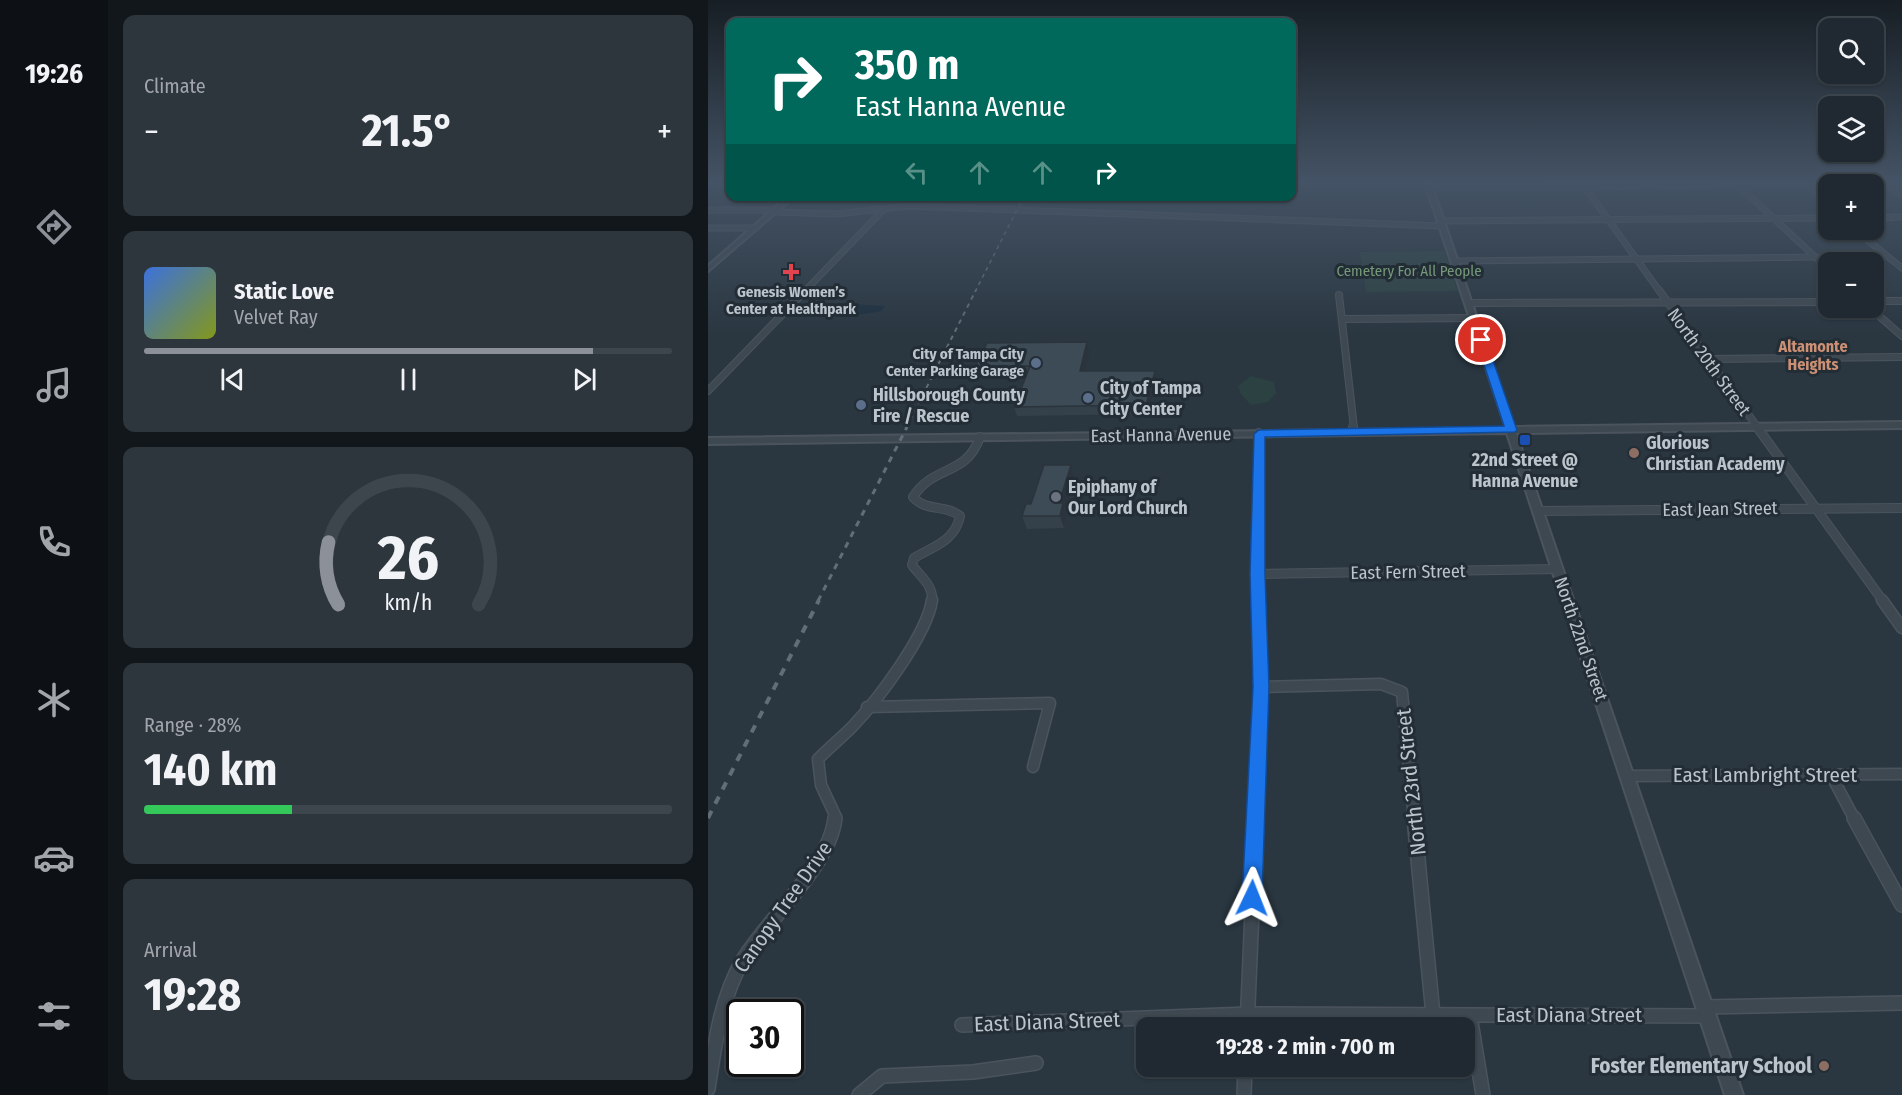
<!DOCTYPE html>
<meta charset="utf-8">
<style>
:root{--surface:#202931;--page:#2d353d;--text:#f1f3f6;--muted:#a2a6ab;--line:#3d454d;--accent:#8c9099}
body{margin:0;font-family:"Fira Sans Condensed",sans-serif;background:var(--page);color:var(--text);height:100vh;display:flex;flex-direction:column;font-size:22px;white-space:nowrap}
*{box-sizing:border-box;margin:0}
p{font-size:20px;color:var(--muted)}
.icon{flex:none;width:33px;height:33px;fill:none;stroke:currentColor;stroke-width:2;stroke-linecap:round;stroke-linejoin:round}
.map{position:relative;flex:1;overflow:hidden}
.side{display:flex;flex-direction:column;gap:15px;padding:15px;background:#12171b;width:600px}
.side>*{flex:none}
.top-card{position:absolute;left:18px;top:18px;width:570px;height:183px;border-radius:12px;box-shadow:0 2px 4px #0004,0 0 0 2px var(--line);background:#00695c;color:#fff;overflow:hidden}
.buttons{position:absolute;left:1110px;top:18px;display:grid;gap:12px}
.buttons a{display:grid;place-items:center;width:66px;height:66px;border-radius:12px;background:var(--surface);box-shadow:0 2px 4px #0004,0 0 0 2px var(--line);font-size:30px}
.speed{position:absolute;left:18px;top:999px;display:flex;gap:12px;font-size:30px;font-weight:700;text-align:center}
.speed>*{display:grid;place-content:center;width:78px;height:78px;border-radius:50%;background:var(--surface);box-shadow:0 2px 4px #0004,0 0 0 2px var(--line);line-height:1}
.speed .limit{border:3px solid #111;border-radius:9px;background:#fff;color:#111}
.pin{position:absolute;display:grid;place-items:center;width:51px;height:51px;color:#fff;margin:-26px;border:3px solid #fff;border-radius:50%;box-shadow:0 2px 6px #0007}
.me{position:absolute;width:66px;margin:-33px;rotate:2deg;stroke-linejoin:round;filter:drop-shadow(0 0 4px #0008)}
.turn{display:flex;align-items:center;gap:21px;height:126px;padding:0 30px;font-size:27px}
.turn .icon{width:78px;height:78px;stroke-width:2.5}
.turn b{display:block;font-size:42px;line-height:51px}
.lanes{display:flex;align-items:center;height:57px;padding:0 30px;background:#0003;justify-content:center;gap:30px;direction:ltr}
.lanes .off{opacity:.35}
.big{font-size:45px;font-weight:700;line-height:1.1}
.side .tile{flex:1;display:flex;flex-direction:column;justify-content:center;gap:9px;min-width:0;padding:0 21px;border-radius:12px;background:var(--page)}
.side .dial{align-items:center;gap:0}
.dial svg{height:156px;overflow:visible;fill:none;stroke:var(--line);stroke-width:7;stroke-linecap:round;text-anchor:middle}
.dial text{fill:var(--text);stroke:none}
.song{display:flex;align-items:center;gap:18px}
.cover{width:72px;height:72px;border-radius:9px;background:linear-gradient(135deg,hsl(220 70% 55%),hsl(70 70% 35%))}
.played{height:6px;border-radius:3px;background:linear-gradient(90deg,var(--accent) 85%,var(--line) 85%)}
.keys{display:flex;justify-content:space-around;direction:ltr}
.heat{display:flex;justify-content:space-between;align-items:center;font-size:33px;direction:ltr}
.charge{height:9px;border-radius:4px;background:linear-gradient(90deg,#34c759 28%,var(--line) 0)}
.trip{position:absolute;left:428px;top:1017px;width:339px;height:60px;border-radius:12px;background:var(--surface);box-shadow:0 2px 4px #0004,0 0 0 2px var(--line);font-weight:700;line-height:60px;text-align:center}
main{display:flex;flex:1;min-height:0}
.menu{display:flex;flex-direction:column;width:108px;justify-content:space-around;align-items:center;background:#0d1014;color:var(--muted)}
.menu .icon{width:42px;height:42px}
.menu .on{color:var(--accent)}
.menu b{font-size:27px;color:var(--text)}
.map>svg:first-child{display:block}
.green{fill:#2c4242}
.water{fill:#1d2f3e}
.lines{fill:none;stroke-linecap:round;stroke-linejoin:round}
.minor-far4-casing{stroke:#4b545d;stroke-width:7}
.minor-far3-casing{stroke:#4b545d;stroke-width:8}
.minor-far2-casing{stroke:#4b545d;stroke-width:10}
.minor-far1-casing{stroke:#4b545d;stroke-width:13}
.minor-casing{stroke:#4b545d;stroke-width:16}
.tertiary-casing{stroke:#4b545d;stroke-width:4}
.minor-far4{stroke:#3e4851;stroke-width:5}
.minor-far3{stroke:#3e4851;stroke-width:6}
.minor-far2{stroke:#3e4851;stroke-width:8}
.minor-far1{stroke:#3e4851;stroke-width:10}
.minor{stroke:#3e4851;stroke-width:13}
.tertiary{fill:#3e4851;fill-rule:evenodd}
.rail-far3{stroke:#616d77;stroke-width:1.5;stroke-dasharray:4 4;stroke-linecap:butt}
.rail-far2{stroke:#616d77;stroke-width:2;stroke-dasharray:4.5 4.5;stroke-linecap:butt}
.rail-far1{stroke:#616d77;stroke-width:3;stroke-dasharray:6 6;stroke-linecap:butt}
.rail{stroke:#616d77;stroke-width:4;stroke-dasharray:8 8;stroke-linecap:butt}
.wall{fill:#34404a}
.shaded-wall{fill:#2b343c}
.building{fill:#3d4b56;stroke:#2b343c;stroke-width:1.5}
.route{fill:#1a73e8;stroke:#114b97;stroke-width:1.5}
.health-dot{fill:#e0444e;stroke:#232d36;stroke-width:2}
.service-dot{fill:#5c6f8a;stroke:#232d36;stroke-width:2}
.transit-dot{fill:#1a4fb4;stroke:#232d36;stroke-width:2}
.education-dot{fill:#8d6e63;stroke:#232d36;stroke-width:2}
.worship-dot{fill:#6b7280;stroke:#232d36;stroke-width:2}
.labels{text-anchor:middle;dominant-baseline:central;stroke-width:6;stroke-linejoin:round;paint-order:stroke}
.far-park-label{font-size:15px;fill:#759979;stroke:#232d36}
.far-poi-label{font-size:15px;font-weight:bold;fill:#bbc3cb;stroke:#232d36}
.far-neighbourhood-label{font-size:16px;font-weight:bold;fill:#cc9075;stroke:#232d36}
.street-label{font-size:18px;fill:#bbc3cb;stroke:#232d36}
.poi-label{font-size:18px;font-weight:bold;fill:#bbc3cb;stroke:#232d36;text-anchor:start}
.near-street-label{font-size:21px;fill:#bbc3cb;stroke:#232d36}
.near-poi-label{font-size:21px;font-weight:bold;fill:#bbc3cb;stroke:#232d36;text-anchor:end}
</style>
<main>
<nav class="menu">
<b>19:26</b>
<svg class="icon on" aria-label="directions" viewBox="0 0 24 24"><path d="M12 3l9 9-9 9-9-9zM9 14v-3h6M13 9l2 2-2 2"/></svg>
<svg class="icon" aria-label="music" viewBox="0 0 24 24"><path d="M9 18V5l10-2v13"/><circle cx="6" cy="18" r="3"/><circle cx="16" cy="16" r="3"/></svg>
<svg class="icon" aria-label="phone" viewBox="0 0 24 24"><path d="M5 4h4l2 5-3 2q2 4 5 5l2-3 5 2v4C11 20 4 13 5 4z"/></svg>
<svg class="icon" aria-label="climate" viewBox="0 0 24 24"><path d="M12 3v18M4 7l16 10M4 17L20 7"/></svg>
<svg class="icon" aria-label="car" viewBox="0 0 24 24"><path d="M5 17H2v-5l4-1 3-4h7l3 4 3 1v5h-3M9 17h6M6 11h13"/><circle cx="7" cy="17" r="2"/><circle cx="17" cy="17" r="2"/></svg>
<svg class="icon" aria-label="filters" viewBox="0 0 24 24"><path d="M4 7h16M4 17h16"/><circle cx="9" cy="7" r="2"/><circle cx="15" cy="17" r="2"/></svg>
</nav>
<section class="side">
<div class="tile"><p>Climate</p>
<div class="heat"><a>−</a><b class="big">21.5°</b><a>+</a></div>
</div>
<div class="tile">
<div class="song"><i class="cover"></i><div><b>Static Love</b><p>Velvet Ray</p></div></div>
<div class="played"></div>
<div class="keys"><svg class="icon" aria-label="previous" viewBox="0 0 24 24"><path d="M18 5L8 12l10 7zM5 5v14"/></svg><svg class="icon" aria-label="pause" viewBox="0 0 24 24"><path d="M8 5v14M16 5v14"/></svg><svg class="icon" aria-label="next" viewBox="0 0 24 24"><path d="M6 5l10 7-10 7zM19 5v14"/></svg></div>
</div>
<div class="tile dial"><svg viewBox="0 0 100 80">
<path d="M14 69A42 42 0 1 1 86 69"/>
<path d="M14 69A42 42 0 0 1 9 37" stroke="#8c9099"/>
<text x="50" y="56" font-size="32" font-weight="700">26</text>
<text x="50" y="72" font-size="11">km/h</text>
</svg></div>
<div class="tile"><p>Range · 28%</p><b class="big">140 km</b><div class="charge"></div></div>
<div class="tile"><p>Arrival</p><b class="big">19:28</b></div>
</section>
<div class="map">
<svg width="1194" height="1095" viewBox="0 0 1194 1095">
<rect width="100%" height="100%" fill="#2a3741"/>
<g class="green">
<polygon points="736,251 750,291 658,292 652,252"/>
<polygon points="543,376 566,382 568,393 560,402 543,405 533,394 530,386"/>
</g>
<path class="water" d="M143 304 177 306 173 311C162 314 143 316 133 310Z"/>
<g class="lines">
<defs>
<g id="minor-far4">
<polyline points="874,183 952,292"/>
<polyline points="1099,185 1120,202"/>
<polyline points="1166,185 1194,185"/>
<polyline points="1178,185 1194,195"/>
<polyline points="1031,186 1120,269"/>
<polyline points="721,188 1120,185"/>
<polyline points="0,210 69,210"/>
<polyline points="67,212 129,214 201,206 734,226"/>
<polyline points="1166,218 1194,217"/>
<polyline points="733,221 1120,218"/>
<polyline points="0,228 48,228"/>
<polyline points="1147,230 1194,268"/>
<polyline points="746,261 1108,257"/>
<polyline points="96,292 176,209"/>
</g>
<g id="minor-far3">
<polyline points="951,290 1050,428"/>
<polyline points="631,295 646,428"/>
<polyline points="1166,301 1194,301"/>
<polyline points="761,303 1120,302"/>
<polyline points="1162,308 1194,336"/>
<polyline points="634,319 766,318"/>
<polyline points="999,359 1194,357"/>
<polyline points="0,391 98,290"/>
</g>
<g id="minor-far2">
<polyline points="645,427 646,432"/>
<polyline points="1049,427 1175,601"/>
<polyline points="830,511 1194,508"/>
<polyline points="549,574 850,569"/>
<path d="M224 601C226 586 212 576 204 565L206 558C226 546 247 541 252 516 237 504 218 512 205 497 226 464 258 477 272 437"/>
<polyline points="550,601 551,433"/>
</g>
<g id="minor-far1">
<polyline points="1174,600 1194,628"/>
<polyline points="553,687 673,684 694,692 706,820"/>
<polyline points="159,707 342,703 325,767"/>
<polyline points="1123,775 1147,820"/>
<polyline points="919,776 1194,774"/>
<path d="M127 820V815L113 785 110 759C121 748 133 738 144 727 169 701 219 635 224 600"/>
<polyline points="548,820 553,687 550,600"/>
</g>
<g id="minor">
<polyline points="706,818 725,1015"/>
<polyline points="1146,818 1194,905"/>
<polyline points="997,1007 1194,1003"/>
<polyline points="762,1016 775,1095"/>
<polyline points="254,1025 540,1014 999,1016"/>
<polyline points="539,1028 548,818"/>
<path d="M0 1089C7 1045 12 999 35 960 60 918 122 866 127 818"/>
<polyline points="151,1095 174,1076 265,1072 328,1063"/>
<polyline points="536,1095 537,1066"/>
</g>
<g id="tertiary">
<polygon points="717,183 723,183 806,427 1194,422 1194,428 808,433 1035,1095 1017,1095 799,433 0,444 0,438 798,428"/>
<polygon points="80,196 87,196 0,271 0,266"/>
</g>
</defs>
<use href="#minor-far4" class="minor-far4-casing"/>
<use href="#minor-far3" class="minor-far3-casing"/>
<use href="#minor-far2" class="minor-far2-casing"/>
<use href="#minor-far1" class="minor-far1-casing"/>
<use href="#minor" class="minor-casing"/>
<use href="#tertiary" class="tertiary-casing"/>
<use href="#minor-far4" class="minor-far4"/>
<use href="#minor-far3" class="minor-far3"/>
<use href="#minor-far2" class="minor-far2"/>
<use href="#minor-far1" class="minor-far1"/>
<use href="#minor" class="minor"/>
<use href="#tertiary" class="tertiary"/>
<polyline class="rail-far3" points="267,292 316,196"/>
<polyline class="rail-far2" points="198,428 268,290"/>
<polyline class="rail-far1" points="110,601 199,427"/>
<polyline class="rail" points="0,818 111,600"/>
</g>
<g class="wall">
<polygon points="379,342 382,351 376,371 447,371 449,380 440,414 309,416 306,407 318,375 271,376 267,367"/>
<polygon points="367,478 357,510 359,516 356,528 319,529 314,516"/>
</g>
<g class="shaded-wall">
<polygon points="379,342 382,351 374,381 372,371"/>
<polygon points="447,371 449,380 440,414 438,405"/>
<polygon points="363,465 367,478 357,510 359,516 356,528 352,516 351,503"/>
</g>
<g class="building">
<polygon points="379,342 372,371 447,371 438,405 306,407 322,366 267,367 279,343"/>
<polygon points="336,465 363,465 351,503 355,503 352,516 314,516 318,504 323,504"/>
</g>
<linearGradient id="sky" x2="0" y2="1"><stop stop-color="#171e24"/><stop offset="0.54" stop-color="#445365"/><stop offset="1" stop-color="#445365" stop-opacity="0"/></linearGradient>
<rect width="1194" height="336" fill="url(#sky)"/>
<polygon class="route" points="769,337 778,340 809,430 807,432 557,437 557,574 561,687 554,898 551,905 544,908 537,905 534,898 545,687 542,574 546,434 551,430 796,426 768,340"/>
<path class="health-dot" d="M80 263h6v6h6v6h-6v6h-6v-6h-6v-6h6z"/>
<g class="service-dot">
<circle cx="328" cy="363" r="6"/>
<circle cx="380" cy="398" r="6"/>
<circle cx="153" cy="405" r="6"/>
</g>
<rect class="transit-dot" x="811" y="434" width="12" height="12" rx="3"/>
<g class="education-dot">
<circle cx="926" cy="453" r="6"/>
<circle cx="1116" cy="1066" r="6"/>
</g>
<circle class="worship-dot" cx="348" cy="497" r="6"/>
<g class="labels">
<g class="far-park-label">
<text x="701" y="271">Cemetery For All People</text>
</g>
<g class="far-poi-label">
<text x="83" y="292">Genesis Women’s<tspan x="83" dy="17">Center at Healthpark</tspan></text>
<text x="316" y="354" text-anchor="end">City of Tampa City<tspan x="316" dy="17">Center Parking Garage</tspan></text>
</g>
<g class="far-neighbourhood-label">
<text x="1105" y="346">Altamonte<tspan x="1105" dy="18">Heights</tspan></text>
</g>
<g class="street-label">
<text transform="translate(1001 362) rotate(54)">North 20th Street</text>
<text transform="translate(453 435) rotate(-1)">East Hanna Avenue</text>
<text transform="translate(1012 509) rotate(-1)">East Jean Street</text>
<text transform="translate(700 572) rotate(-1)">East Fern Street</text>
<text transform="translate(873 639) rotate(71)">North 22nd Street</text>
</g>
<g class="poi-label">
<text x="392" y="388">City of Tampa<tspan x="392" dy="21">City Center</tspan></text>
<text x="165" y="395">Hillsborough County<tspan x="165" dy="21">Fire / Rescue</tspan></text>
<text x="938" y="443">Glorious<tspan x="938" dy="21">Christian Academy</tspan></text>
<text x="817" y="460" text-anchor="middle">22nd Street @<tspan x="817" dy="21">Hanna Avenue</tspan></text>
<text x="360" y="487">Epiphany of<tspan x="360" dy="21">Our Lord Church</tspan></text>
</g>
<g class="near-street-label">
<text x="1057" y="775">East Lambright Street</text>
<text transform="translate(703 782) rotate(-96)">North 23rd Street</text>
<text transform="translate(75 907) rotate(-55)">Canopy Tree Drive</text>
<text x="861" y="1015">East Diana Street</text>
<text transform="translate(339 1022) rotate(-2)">East Diana Street</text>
</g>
<g class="near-poi-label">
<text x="1104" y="1066">Foster Elementary School</text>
</g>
</g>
</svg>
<div class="buttons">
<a><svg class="icon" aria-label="search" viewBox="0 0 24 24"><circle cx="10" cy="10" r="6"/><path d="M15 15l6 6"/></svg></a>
<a><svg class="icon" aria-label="layers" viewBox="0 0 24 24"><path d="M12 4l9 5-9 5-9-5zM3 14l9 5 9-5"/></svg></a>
<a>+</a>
<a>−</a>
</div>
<div class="speed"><div class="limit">30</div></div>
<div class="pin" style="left:773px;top:340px;background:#d93025"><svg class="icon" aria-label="arrive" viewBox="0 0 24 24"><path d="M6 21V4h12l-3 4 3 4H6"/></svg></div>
<svg class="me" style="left:544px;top:898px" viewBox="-20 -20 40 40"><path d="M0-17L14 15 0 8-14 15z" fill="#1a73e8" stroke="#fff" stroke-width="4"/></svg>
<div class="trip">19:28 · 2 min · 700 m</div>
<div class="top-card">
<div class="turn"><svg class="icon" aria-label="right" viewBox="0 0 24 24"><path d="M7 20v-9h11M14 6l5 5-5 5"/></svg><div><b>350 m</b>East Hanna Avenue</div></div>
<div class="lanes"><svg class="icon off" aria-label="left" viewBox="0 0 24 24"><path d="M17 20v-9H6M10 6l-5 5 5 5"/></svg><svg class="icon off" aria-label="ahead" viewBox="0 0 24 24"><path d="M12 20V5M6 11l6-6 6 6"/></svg><svg class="icon off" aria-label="ahead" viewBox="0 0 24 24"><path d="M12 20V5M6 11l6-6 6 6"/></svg><svg class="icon" aria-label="right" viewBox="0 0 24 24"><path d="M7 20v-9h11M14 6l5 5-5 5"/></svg></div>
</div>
</div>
</main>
